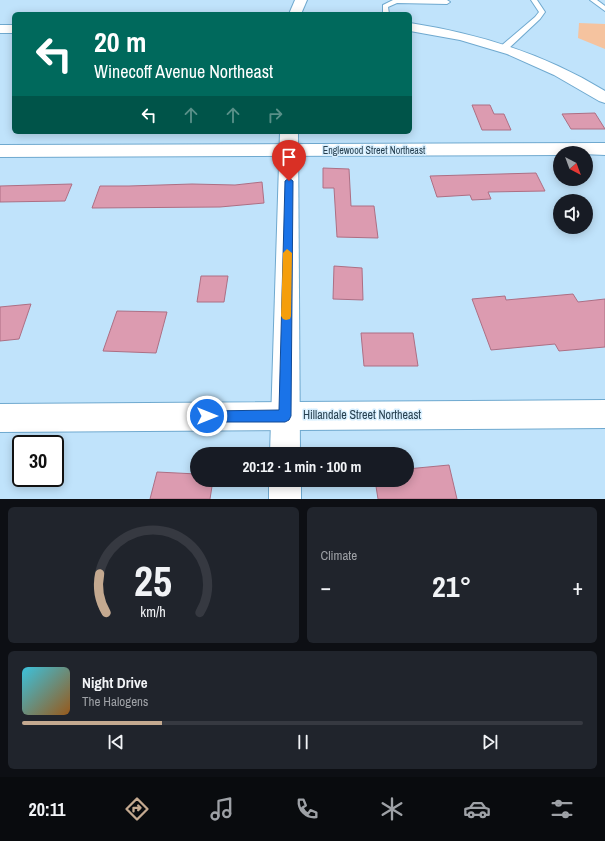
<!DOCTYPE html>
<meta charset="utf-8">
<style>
:root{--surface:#171b24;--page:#20242c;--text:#f1f3f6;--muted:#9ea1a6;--line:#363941;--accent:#c4a990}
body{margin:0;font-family:"Archivo Narrow",sans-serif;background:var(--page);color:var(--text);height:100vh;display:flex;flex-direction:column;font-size:15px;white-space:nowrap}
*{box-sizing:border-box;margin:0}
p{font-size:13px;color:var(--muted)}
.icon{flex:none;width:22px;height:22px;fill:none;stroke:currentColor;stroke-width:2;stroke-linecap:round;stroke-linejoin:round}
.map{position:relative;height:499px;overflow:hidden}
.sheet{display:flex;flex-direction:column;gap:8px;padding:8px;background:#0d0f14;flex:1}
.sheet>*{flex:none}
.hud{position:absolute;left:12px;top:12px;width:400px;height:122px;border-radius:6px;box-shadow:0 2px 10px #0003;background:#00695c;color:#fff;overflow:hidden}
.needle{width:26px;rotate:139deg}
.controls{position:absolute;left:553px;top:146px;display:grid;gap:8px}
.controls a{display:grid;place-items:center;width:40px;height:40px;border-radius:50%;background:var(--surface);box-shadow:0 2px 10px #0003;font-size:20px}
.speed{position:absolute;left:12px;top:435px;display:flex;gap:8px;font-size:20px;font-weight:700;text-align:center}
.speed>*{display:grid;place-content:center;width:52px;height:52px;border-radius:50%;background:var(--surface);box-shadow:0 2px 10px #0003;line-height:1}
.speed .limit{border:2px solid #111;border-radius:6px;background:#fff;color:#111}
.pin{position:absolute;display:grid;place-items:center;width:34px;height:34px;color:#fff;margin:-41px -17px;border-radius:50% 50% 50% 0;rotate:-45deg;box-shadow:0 0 4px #0007}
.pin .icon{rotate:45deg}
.me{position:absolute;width:44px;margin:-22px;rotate:90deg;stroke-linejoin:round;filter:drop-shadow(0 0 3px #0008)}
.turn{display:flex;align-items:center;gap:14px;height:84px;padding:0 16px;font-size:18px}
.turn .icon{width:52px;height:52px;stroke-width:2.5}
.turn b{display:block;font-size:28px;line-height:34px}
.lanes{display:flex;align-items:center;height:38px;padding:0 16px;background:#0003;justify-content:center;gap:20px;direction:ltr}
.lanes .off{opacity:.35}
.big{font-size:30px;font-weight:700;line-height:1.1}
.sheet .widget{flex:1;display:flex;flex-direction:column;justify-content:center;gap:6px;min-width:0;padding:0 14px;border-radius:6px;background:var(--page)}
.sheet .dial{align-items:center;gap:0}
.dial svg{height:104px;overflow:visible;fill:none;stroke:var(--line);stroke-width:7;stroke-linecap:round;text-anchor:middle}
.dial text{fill:var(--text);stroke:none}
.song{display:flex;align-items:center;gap:12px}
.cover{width:48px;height:48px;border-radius:6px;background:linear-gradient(135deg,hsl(190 70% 55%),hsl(30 70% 35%))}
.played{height:4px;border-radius:2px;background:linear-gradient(90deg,var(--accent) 25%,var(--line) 25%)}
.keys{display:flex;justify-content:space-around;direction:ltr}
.heat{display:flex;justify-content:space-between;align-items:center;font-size:22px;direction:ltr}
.sheet .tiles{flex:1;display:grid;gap:8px;grid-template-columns:1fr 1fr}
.widget:last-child{grid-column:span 2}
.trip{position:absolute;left:190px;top:447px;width:224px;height:40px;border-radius:20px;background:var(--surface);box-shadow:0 2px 10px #0003;font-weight:700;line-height:40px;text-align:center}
.menu{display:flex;height:64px;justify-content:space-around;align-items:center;background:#090b0e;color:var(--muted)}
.menu .icon{width:28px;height:28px}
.menu .active{color:var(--accent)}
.menu b{font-size:18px;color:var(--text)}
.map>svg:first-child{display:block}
.green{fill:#f5c39f}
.building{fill:#dc9bb0;stroke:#ad6f84}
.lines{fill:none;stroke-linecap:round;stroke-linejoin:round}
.lane-casing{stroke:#6fa9cf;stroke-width:2}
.street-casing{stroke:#6fa9cf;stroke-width:2}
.secondary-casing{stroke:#6fa9cf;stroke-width:2}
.lane{fill:#fff;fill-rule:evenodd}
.street{fill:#fff;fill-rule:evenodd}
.secondary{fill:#fff;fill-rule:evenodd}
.route{fill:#1a73e8;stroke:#114b97}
.slow{fill:#f59e0b}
.labels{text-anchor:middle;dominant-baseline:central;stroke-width:3;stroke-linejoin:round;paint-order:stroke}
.street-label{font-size:10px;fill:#274050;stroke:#d7efff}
.near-street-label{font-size:12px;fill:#274050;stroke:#d7efff}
</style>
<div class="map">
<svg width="605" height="499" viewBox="0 0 605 499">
<rect width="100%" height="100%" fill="#c0e3fb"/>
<polygon class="green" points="579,23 605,24 605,49 578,38"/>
<g class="building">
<polygon points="472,105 490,105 494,114 504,114 511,130 482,130"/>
<polygon points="595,113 605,129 571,129 562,114"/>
<polygon points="323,168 349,169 351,206 374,206 378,238 337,237 334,188 323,188"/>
<polygon points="536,173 545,191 488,192 491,199 472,200 470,195 437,197 430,176"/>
<polygon points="262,182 264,203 220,207 92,208 100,186 129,186 192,184 235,185"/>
<polygon points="72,184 65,201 0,202 0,186"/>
<polygon points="334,266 362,268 363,300 333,299"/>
<polygon points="201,276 228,276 224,302 197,302"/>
<polygon points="573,294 578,302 605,299 605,347 559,351 555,344 491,350 472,299 505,296 506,300"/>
<polygon points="31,304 19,339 0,341 0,307"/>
<polygon points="117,311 167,312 156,353 103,351"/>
<polygon points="361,333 413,333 418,366 364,366"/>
<polygon points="449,465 457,499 378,499 375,480 407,480 407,469"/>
<polygon points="157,472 197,474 197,480 213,480 210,499 150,499"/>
</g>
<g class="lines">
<defs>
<g id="lane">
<polygon points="393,0 447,0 450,2 447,4 397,3 388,7 389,14 383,14 383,5"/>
<polygon points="531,0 537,0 545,12 540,19 507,50 501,50 501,46 535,17 539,12"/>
<polygon points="590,0 597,0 605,6 605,11"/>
</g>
<g id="street">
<path d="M410 23C480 34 545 54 605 91V103L599 101 554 75 507 54 460 40 410 31Z"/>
<rect x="0" y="25" width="14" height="8"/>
<polygon points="605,143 605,155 560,153 560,155 0,157 0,145"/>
<polygon points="605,400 605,428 0,432 0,404"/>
</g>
<g id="secondary">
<polygon points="295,0 307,0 301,14 289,14"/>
<polygon points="280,132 298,132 300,454 270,454"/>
<rect x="269" y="480" width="32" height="19"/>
</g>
</defs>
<use href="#lane" class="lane-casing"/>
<use href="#street" class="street-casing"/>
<use href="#secondary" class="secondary-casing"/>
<use href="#lane" class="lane"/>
<use href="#street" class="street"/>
<use href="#secondary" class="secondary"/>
</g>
<polygon class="route" points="289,178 293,181 291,416 289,420 285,422 207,422 203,421 201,416 203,412 207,411 279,410 285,181"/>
<polygon class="slow" points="287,249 292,253 291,316 290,319 286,320 283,319 281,316 283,253"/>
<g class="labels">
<g class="street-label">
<text x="374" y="150">Englewood Street Northeast</text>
</g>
<g class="near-street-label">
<text x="362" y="415">Hillandale Street Northeast</text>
</g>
</g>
</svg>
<div class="controls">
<a><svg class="needle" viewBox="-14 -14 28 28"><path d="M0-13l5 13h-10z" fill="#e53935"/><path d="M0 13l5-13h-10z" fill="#9ea1a6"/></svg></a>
<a><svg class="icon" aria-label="sound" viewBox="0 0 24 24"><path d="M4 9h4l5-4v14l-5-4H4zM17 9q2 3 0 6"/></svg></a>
</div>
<div class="speed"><div class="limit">30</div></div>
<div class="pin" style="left:289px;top:181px;background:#d93025"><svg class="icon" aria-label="arrive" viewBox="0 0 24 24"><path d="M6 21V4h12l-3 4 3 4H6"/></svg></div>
<svg class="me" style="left:207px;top:416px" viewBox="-20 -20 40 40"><circle r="17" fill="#1a73e8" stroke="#fff" stroke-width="3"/><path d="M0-11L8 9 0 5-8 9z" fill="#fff"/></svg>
<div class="trip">20:12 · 1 min · 100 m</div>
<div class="hud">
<div class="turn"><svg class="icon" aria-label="left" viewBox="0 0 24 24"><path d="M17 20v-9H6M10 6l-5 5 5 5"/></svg><div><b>20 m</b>Winecoff Avenue Northeast</div></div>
<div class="lanes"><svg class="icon" aria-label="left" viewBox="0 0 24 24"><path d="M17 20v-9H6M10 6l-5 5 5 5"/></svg><svg class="icon off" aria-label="ahead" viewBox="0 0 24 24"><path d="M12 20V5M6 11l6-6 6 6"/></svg><svg class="icon off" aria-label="ahead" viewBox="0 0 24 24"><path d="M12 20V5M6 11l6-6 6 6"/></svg><svg class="icon off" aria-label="right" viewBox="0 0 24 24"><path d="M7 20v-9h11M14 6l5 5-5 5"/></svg></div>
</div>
</div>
<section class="sheet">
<div class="tiles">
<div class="widget dial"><svg viewBox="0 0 100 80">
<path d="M14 69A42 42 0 1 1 86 69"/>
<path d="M14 69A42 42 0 0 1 9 39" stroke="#c4a990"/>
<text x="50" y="56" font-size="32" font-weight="700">25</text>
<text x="50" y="72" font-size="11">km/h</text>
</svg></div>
<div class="widget"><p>Climate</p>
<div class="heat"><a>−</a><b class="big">21°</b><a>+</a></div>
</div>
<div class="widget">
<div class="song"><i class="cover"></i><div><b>Night Drive</b><p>The Halogens</p></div></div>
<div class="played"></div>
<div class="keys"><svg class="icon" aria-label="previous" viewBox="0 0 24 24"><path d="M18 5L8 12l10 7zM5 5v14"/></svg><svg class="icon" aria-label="pause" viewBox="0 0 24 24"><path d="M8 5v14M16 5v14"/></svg><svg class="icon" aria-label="next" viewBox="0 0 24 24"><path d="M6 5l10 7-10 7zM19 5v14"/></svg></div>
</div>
</div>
</section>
<nav class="menu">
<b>20:11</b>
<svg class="icon active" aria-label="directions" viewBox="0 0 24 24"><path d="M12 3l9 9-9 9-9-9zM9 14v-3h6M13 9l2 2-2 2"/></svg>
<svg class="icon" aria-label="music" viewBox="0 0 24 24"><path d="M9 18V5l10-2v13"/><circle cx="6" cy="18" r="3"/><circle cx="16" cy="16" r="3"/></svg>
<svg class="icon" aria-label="phone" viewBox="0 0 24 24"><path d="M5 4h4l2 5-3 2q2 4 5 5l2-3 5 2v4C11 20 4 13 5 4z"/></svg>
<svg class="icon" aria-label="climate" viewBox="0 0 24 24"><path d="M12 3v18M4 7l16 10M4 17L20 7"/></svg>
<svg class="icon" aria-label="car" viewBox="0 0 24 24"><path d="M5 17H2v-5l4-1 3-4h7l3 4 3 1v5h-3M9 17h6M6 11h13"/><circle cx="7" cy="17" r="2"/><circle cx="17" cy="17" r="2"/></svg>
<svg class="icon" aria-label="filters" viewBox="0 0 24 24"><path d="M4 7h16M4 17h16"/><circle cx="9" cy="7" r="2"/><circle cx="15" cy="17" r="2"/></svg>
</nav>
